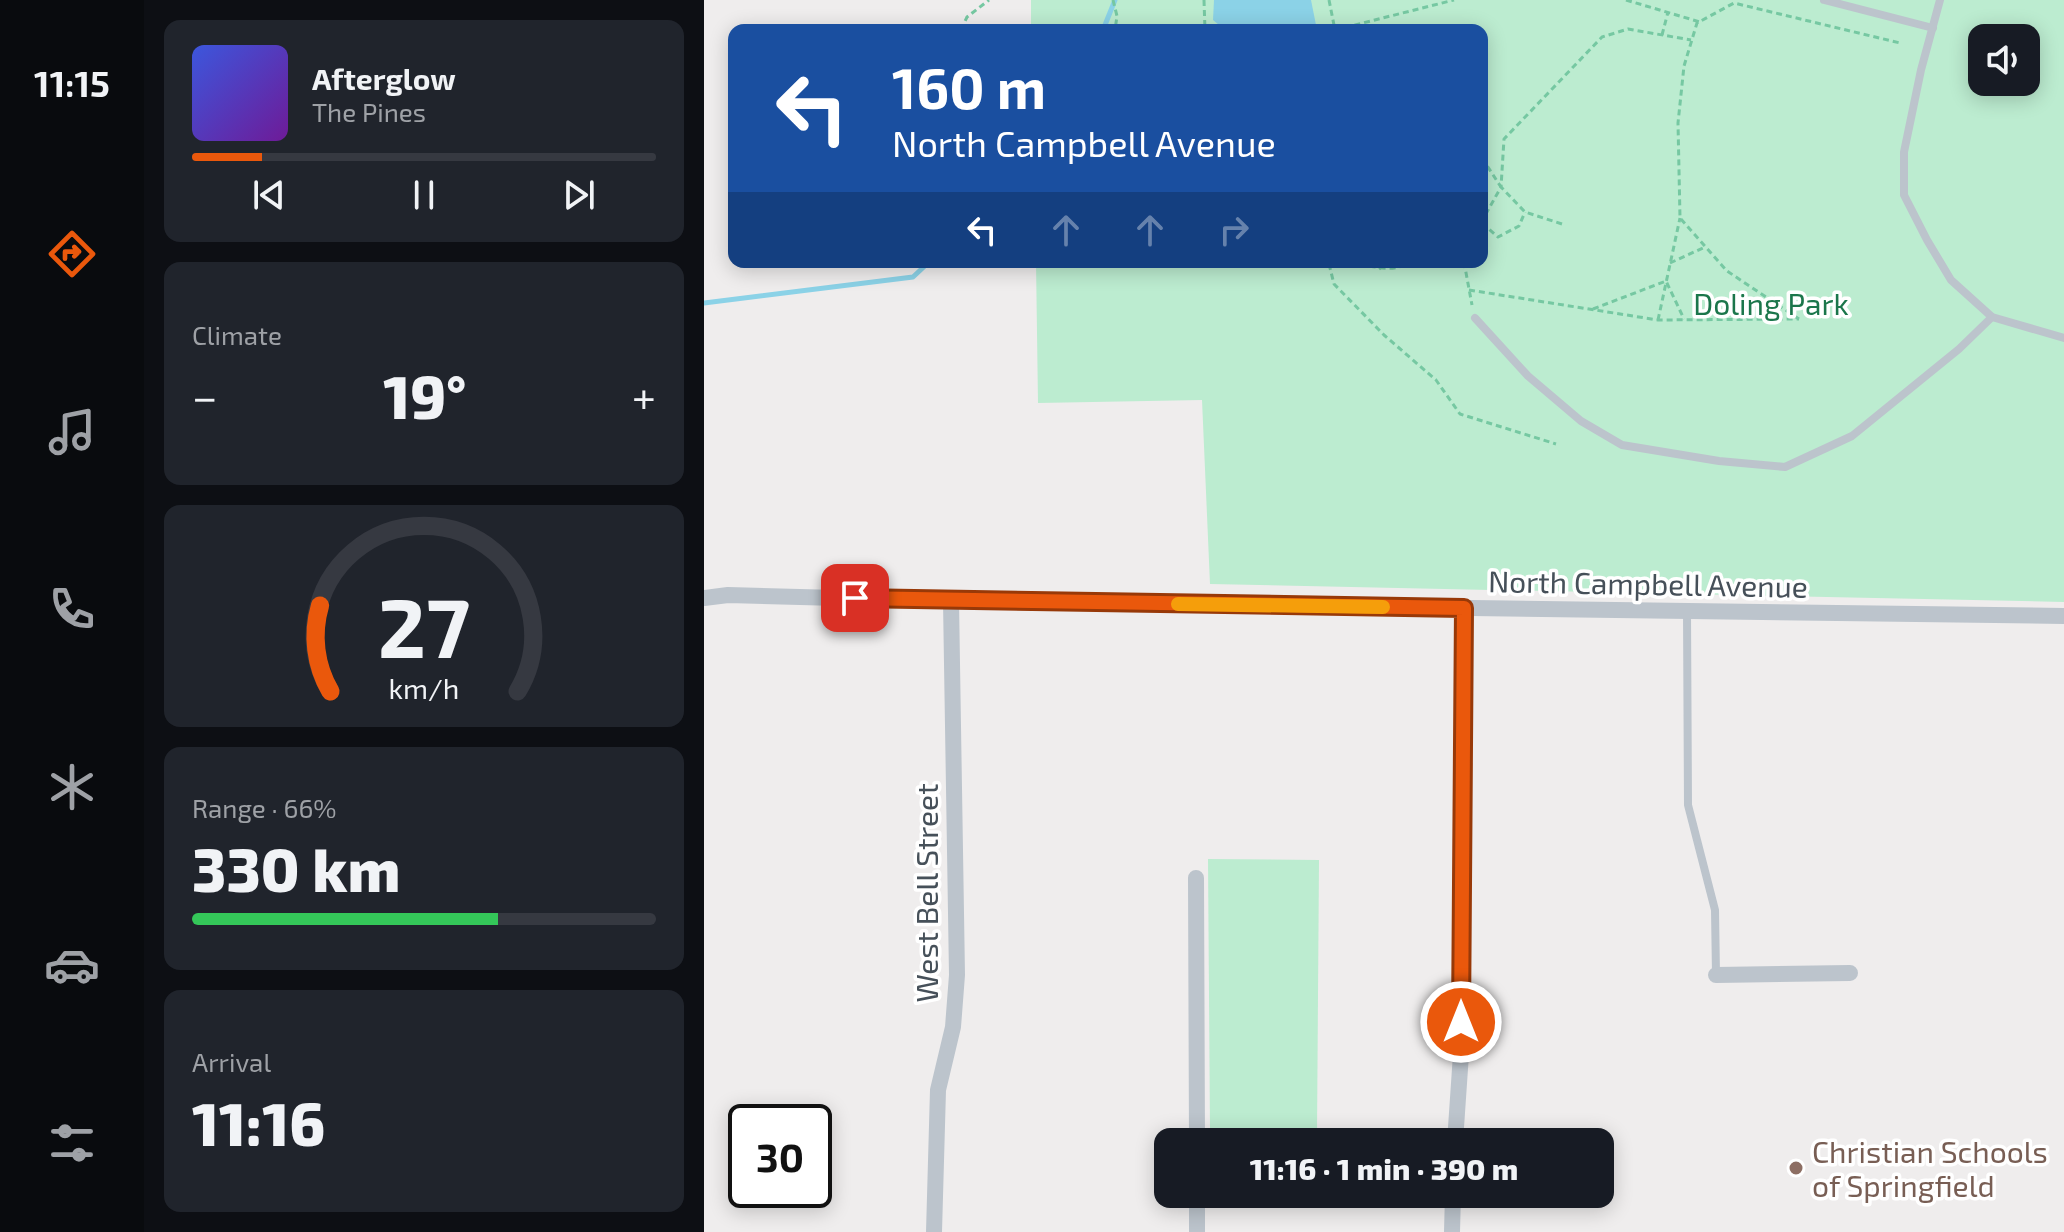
<!DOCTYPE html>
<meta charset="utf-8">
<style>
:root{--surface:#171b24;--page:#20242c;--text:#f1f3f6;--muted:#9ea1a6;--line:#363941;--accent:#ea580c}
body{margin:0;font-family:"Exo 2",sans-serif;background:var(--page);color:var(--text);height:100vh;display:flex;flex-direction:column;font-size:30px;white-space:nowrap}
*{box-sizing:border-box;margin:0}
p{font-size:26px;color:var(--muted)}
.icon{flex:none;width:44px;height:44px;fill:none;stroke:currentColor;stroke-width:2;stroke-linecap:round;stroke-linejoin:round}
.map{position:relative;flex:1;overflow:hidden}
.sheet{display:flex;flex-direction:column;gap:20px;padding:20px;background:#0d0f14;width:560px}
.sheet>*{flex:none}
.top-card{position:absolute;left:24px;top:24px;width:760px;height:244px;border-radius:16px;box-shadow:0 4px 20px #0003;background:#1a4fa0;color:#fff;overflow:hidden}
.tools{position:absolute;left:1264px;top:24px;display:grid;gap:16px}
.tools a{display:grid;place-items:center;width:72px;height:72px;border-radius:16px;background:var(--surface);box-shadow:0 4px 20px #0003;font-size:40px}
.speed{position:absolute;left:24px;top:1104px;display:flex;gap:16px;font-size:40px;font-weight:700;text-align:center}
.speed>*{display:grid;place-content:center;width:104px;height:104px;border-radius:50%;background:var(--surface);box-shadow:0 4px 20px #0003;line-height:1}
.speed .limit{border:4px solid #111;border-radius:12px;background:#fff;color:#111}
.pin{position:absolute;display:grid;place-items:center;width:68px;height:68px;color:#fff;margin:-34px;border-radius:16px;box-shadow:0 4px 12px #0006}
.me{position:absolute;width:88px;margin:-44px;rotate:0deg;stroke-linejoin:round;filter:drop-shadow(0 0 6px #0008)}
.turn{display:flex;align-items:center;gap:28px;height:168px;padding:0 32px;font-size:36px}
.turn .icon{width:104px;height:104px;stroke-width:2.5}
.turn b{display:block;font-size:56px;line-height:68px}
.lanes{display:flex;align-items:center;height:76px;padding:0 32px;background:#0003;justify-content:center;gap:40px;direction:ltr}
.lanes .off{opacity:.35}
.big{font-size:60px;font-weight:800;line-height:1.1}
.sheet .tile{flex:1;display:flex;flex-direction:column;justify-content:center;gap:12px;min-width:0;padding:0 28px;border-radius:16px;background:var(--page)}
.sheet .dial{align-items:center;gap:0}
.dial svg{height:208px;overflow:visible;fill:none;stroke:var(--line);stroke-width:7;stroke-linecap:round;text-anchor:middle}
.dial text{fill:var(--text);stroke:none}
.song{display:flex;align-items:center;gap:24px}
.cover{width:96px;height:96px;border-radius:12px;background:linear-gradient(135deg,hsl(230 70% 55%),hsl(280 70% 35%))}
.played{height:8px;border-radius:4px;background:linear-gradient(90deg,var(--accent) 15%,var(--line) 15%)}
.keys{display:flex;justify-content:space-around;direction:ltr}
.heat{display:flex;justify-content:space-between;align-items:center;font-size:44px;direction:ltr}
.charge{height:12px;border-radius:6px;background:linear-gradient(90deg,#34c759 66%,var(--line) 0)}
.trip{position:absolute;left:450px;top:1128px;width:460px;height:80px;border-radius:16px;background:var(--surface);box-shadow:0 4px 20px #0003;font-weight:800;line-height:80px;text-align:center}
main{display:flex;flex:1;min-height:0}
.tab-bar{display:flex;flex-direction:column;width:144px;justify-content:space-around;align-items:center;background:#090b0e;color:var(--muted)}
.tab-bar .icon{width:56px;height:56px}
.tab-bar .selected{color:var(--accent)}
.tab-bar b{font-size:36px;color:var(--text)}
.map>svg:first-child{display:block}
.green{fill:#bcecd0;fill-rule:evenodd}
.water{fill:#8bd2e7}
.lines{fill:none;stroke-linecap:round;stroke-linejoin:round}
.stream{stroke:#8bd2e7;stroke-width:5}
.path{stroke:#76c8a2;stroke-width:3;stroke-dasharray:6 4;stroke-linecap:butt}
.lane{stroke:#bcc4cc;stroke-width:8}
.street{stroke:#bcc4cc;stroke-width:16}
.route-casing{stroke:#983908;stroke-width:20}
.route{stroke:#ea580c;stroke-width:14}
.slow{stroke:#f59e0b;stroke-width:14}
.education-dot{fill:#8d6e63;stroke:#fff;stroke-width:3}
.labels{text-anchor:middle;dominant-baseline:central;stroke-width:7;stroke-linejoin:round;paint-order:stroke}
.park-label{font-size:30px;fill:#1b764b;stroke:#fff}
.street-label{font-size:30px;fill:#465059;stroke:#fff}
.education-label{font-size:30px;fill:#785e54;stroke:#fff;text-anchor:start}
</style>
<main>
<nav class="tab-bar">
<b>11:15</b>
<svg class="icon selected" aria-label="directions" viewBox="0 0 24 24"><path d="M12 3l9 9-9 9-9-9zM9 14v-3h6M13 9l2 2-2 2"/></svg>
<svg class="icon" aria-label="music" viewBox="0 0 24 24"><path d="M9 18V5l10-2v13"/><circle cx="6" cy="18" r="3"/><circle cx="16" cy="16" r="3"/></svg>
<svg class="icon" aria-label="phone" viewBox="0 0 24 24"><path d="M5 4h4l2 5-3 2q2 4 5 5l2-3 5 2v4C11 20 4 13 5 4z"/></svg>
<svg class="icon" aria-label="climate" viewBox="0 0 24 24"><path d="M12 3v18M4 7l16 10M4 17L20 7"/></svg>
<svg class="icon" aria-label="car" viewBox="0 0 24 24"><path d="M5 17H2v-5l4-1 3-4h7l3 4 3 1v5h-3M9 17h6M6 11h13"/><circle cx="7" cy="17" r="2"/><circle cx="17" cy="17" r="2"/></svg>
<svg class="icon" aria-label="filters" viewBox="0 0 24 24"><path d="M4 7h16M4 17h16"/><circle cx="9" cy="7" r="2"/><circle cx="15" cy="17" r="2"/></svg>
</nav>
<section class="sheet">
<div class="tile">
<div class="song"><i class="cover"></i><div><b>Afterglow</b><p>The Pines</p></div></div>
<div class="played"></div>
<div class="keys"><svg class="icon" aria-label="previous" viewBox="0 0 24 24"><path d="M18 5L8 12l10 7zM5 5v14"/></svg><svg class="icon" aria-label="pause" viewBox="0 0 24 24"><path d="M8 5v14M16 5v14"/></svg><svg class="icon" aria-label="next" viewBox="0 0 24 24"><path d="M6 5l10 7-10 7zM19 5v14"/></svg></div>
</div>
<div class="tile"><p>Climate</p>
<div class="heat"><a>−</a><b class="big">19°</b><a>+</a></div>
</div>
<div class="tile dial"><svg viewBox="0 0 100 80">
<path d="M14 69A42 42 0 1 1 86 69"/>
<path d="M14 69A42 42 0 0 1 10 36" stroke="#ea580c"/>
<text x="50" y="56" font-size="32" font-weight="700">27</text>
<text x="50" y="72" font-size="11">km/h</text>
</svg></div>
<div class="tile"><p>Range · 66%</p><b class="big">330 km</b><div class="charge"></div></div>
<div class="tile"><p>Arrival</p><b class="big">11:16</b></div>
</section>
<div class="map">
<svg width="1360" height="1232" viewBox="0 0 1360 1232">
<rect width="100%" height="100%" fill="#efeded"/>
<g class="green">
<path d="M327 0H1360V602L506 584 498 400 334 403 332 262H778V30H327ZM1278 38H1322V82H1278Z"/>
<polygon points="504,859 615,860 613,1133 506,1130"/>
</g>
<polygon class="water" points="510,0 607,0 613,30 521,30 509,20"/>
<g class="lines">
<g class="stream">
<polyline points="399,30 411,0"/>
<polyline points="0,303 209,277 225,262"/>
</g>
<g class="path">
<polyline points="409,0 413,16 411,30"/>
<polyline points="500,0 501,30"/>
<polyline points="625,0 631,30"/>
<polyline points="922,0 996,22"/>
<polyline points="257,30 263,17 285,0"/>
<polyline points="631,30 750,0"/>
<polyline points="958,35 964,12"/>
<polyline points="778,158 797,187 778,221"/>
<polyline points="778,223 794,237 815,226 821,212"/>
<polyline points="858,224 821,212 797,187 800,139 898,37 924,29 987,40"/>
<path d="M616 262C627 265 637 263 648 264 667 264 688 275 705 262"/>
<polyline points="760,262 768,305"/>
<polyline points="966,263 1001,247"/>
<polyline points="625,264 630,284 680,335 732,380 756,414 852,444"/>
<polyline points="675,269 683,262"/>
<polyline points="765,290 954,320 1095,319"/>
<polyline points="889,309 962,281 980,319"/>
<polyline points="1095,319 1023,271 976,218 974,123 980,66 993,23 1030,3 1196,43"/>
<polyline points="954,320 976,218"/>
</g>
<g class="lane">
<polyline points="1120,0 1229,28"/>
<polyline points="1236,0 1217,70 1200,152 1200,195 1223,240 1247,280 1288,317 1360,338"/>
<polyline points="771,318 824,376 877,421 918,445 1015,461 1081,467 1148,436 1255,349 1288,317"/>
<polyline points="983,612 984,805 1011,910 1012,975"/>
</g>
<g class="street">
<polyline points="0,598 24,595 247,601 1360,616"/>
<polyline points="492,878 493,1142"/>
<polyline points="1012,975 1146,973"/>
<polyline points="751,1142 757,1054 760,608"/>
<polyline points="230,1232 234,1090 249,1027 253,975 247,601"/>
<polyline points="493,1232 493,1194"/>
<polyline points="748,1232 749,1194"/>
</g>
</g>
<g class="lines">
<defs>
<polyline id="route" points="151,598 760,608 757,1022"/>
</defs>
<use href="#route" class="route-casing"/>
<use href="#route" class="route"/>
<polyline class="slow" points="474,604 679,607"/>
</g>
<circle class="education-dot" cx="1092" cy="1168" r="8"/>
<g class="labels">
<g class="park-label">
<text x="1067" y="303">Doling Park</text>
</g>
<g class="street-label">
<text transform="translate(944 583) rotate(1)">North Campbell Avenue</text>
<text transform="translate(222 893) rotate(-90)">West Bell Street</text>
</g>
<g class="education-label">
<text x="1108" y="1151">Christian Schools<tspan x="1108" dy="34">of Springfield</tspan></text>
</g>
</g>
</svg>
<div class="tools">
<a><svg class="icon" aria-label="sound" viewBox="0 0 24 24"><path d="M4 9h4l5-4v14l-5-4H4zM17 9q2 3 0 6"/></svg></a>
</div>
<div class="speed"><div class="limit">30</div></div>
<div class="pin" style="left:151px;top:598px;background:#d93025"><svg class="icon" aria-label="arrive" viewBox="0 0 24 24"><path d="M6 21V4h12l-3 4 3 4H6"/></svg></div>
<svg class="me" style="left:757px;top:1022px" viewBox="-20 -20 40 40"><circle r="17" fill="#ea580c" stroke="#fff" stroke-width="3"/><path d="M0-11L8 9 0 5-8 9z" fill="#fff"/></svg>
<div class="trip">11:16 · 1 min · 390 m</div>
<div class="top-card">
<div class="turn"><svg class="icon" aria-label="left" viewBox="0 0 24 24"><path d="M17 20v-9H6M10 6l-5 5 5 5"/></svg><div><b>160 m</b>North Campbell Avenue</div></div>
<div class="lanes"><svg class="icon" aria-label="left" viewBox="0 0 24 24"><path d="M17 20v-9H6M10 6l-5 5 5 5"/></svg><svg class="icon off" aria-label="ahead" viewBox="0 0 24 24"><path d="M12 20V5M6 11l6-6 6 6"/></svg><svg class="icon off" aria-label="ahead" viewBox="0 0 24 24"><path d="M12 20V5M6 11l6-6 6 6"/></svg><svg class="icon off" aria-label="right" viewBox="0 0 24 24"><path d="M7 20v-9h11M14 6l5 5-5 5"/></svg></div>
</div>
</div>
</main>
